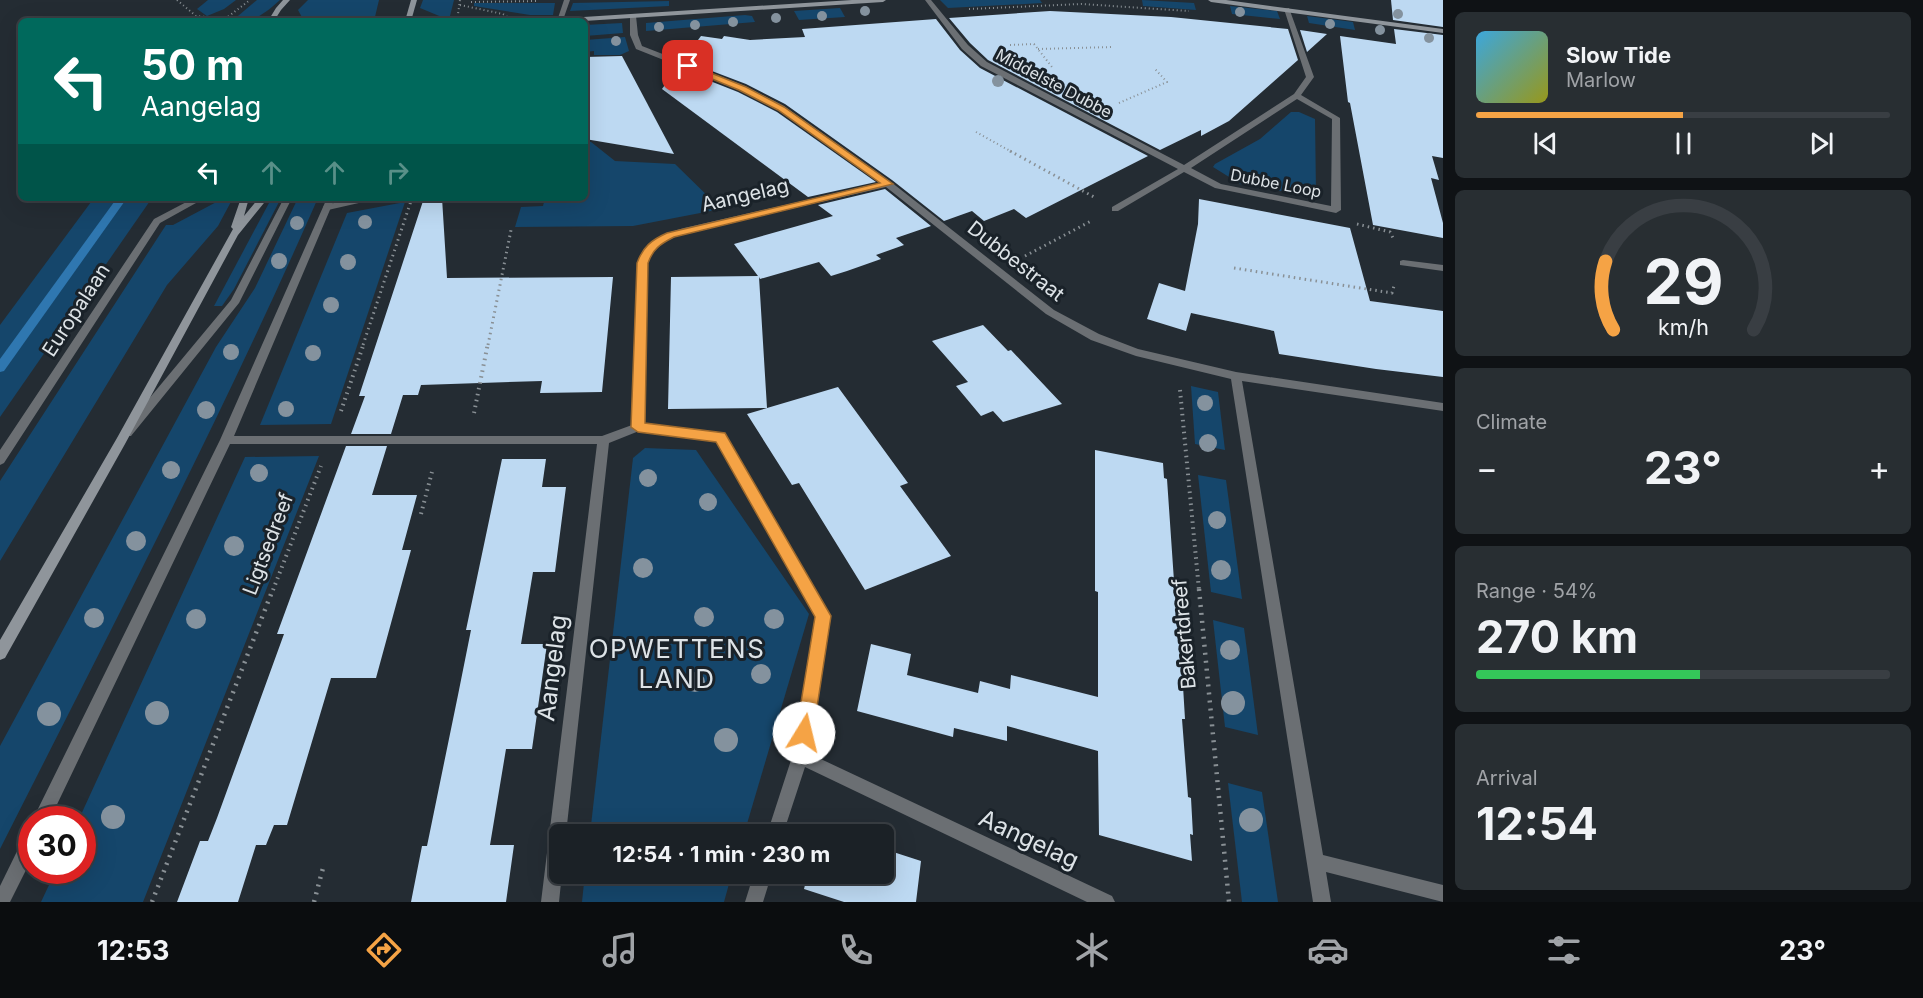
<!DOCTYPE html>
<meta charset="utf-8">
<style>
:root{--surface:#1b2126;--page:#282e32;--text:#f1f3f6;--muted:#a0a3a7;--line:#393e43;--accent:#f5a345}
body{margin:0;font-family:Inter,sans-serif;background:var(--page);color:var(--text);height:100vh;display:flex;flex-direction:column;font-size:22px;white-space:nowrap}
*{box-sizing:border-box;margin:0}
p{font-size:20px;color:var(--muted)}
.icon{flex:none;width:33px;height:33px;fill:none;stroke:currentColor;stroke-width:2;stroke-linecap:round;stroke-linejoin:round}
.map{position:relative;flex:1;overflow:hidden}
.drawer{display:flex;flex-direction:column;gap:12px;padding:12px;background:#0f1215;width:480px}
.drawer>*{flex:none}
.hud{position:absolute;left:18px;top:18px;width:570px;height:183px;border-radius:9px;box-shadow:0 6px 24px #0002,0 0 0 2px var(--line);background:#00695c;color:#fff;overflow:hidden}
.speed{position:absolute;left:18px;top:806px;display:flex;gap:12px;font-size:30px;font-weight:700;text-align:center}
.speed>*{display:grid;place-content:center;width:78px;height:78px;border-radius:50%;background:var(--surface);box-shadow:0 6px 24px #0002,0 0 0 2px var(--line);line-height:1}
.speed .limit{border:9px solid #d22;background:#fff;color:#111}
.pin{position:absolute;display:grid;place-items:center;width:51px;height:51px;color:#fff;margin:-26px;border-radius:12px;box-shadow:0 3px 9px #0006}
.me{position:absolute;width:66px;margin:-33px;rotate:9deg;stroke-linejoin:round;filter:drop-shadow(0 0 4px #0008)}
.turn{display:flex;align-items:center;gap:21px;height:126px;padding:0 24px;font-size:27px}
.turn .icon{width:78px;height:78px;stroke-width:2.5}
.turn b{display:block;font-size:42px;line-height:51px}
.lanes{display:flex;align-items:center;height:57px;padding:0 24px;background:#0003;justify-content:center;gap:30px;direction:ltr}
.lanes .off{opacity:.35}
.big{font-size:45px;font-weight:700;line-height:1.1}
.drawer .card{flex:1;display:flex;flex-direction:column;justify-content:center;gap:9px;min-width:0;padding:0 21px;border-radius:9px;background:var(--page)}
.drawer .dial{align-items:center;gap:0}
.dial svg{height:156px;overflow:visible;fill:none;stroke:var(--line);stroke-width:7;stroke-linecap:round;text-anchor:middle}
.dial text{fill:var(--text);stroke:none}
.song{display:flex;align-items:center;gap:18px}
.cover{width:72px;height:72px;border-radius:9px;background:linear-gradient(135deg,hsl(200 70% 55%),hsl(60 70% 35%))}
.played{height:6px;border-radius:3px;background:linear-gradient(90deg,var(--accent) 50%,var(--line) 50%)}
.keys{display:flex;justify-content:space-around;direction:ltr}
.heat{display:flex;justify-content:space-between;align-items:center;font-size:33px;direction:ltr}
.charge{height:9px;border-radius:4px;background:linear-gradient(90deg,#34c759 54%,var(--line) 0)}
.trip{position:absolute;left:549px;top:824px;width:345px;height:60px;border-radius:9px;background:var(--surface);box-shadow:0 6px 24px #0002,0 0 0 2px var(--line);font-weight:700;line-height:60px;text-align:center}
.dock{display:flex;height:96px;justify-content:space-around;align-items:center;background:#0b0d0f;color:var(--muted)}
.dock .icon{width:42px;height:42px}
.dock .on{color:var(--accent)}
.dock b{font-size:27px;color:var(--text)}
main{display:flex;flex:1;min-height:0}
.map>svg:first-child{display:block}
.green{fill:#15466b}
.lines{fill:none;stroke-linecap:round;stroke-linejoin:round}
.stream{fill:#2f77b0;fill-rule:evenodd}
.building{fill:#bdd9f2}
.path-far3{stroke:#899095;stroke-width:2;stroke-dasharray:1 3;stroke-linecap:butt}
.path-far2{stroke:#899095;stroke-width:3;stroke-dasharray:1.5 4;stroke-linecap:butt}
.path-far1{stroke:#899095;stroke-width:4;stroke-dasharray:1.5 4.5;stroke-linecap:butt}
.path{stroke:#899095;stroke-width:4.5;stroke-dasharray:2 6;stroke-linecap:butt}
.lane{fill:#6b6f73;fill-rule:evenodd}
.street{fill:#6b6f73;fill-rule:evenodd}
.secondary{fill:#8f959b;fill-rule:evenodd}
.tree{fill:#84929e}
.route{fill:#f5a345;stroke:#9f6a2d;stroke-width:1.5}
.labels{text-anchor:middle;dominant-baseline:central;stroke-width:6;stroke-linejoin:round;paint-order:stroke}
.far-street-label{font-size:16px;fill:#dde3e7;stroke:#1a2229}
.street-label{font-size:20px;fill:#dde3e7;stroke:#1a2229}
.near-street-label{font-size:24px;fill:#dde3e7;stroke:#1a2229}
.near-neighbourhood-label{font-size:26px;letter-spacing:1.5px;fill:#dde3e7;stroke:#1a2229}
</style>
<main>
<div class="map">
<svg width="1443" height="902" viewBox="0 0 1443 902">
<rect width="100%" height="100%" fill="#242c33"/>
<g class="green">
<polygon points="208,0 236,0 224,9 207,16 197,9"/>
<path d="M257 0H280C263 15 256 21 232 21Z"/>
<polygon points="308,0 379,0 374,21 304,21 298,10"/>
<polygon points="423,0 454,0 449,20 420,8"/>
<polygon points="940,0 1040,0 1042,3 948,8"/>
<polygon points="1142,0 1194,3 1196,10 1143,6"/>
<polygon points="669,1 669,6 570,11 573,3"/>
<polygon points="474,3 555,3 553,15 530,15 474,6"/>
<polygon points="1230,6 1277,11 1280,19 1232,14"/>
<polygon points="840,8 845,17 799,20 794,11"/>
<polygon points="745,15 752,16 755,22 646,31 646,23"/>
<polygon points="1307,16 1353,22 1355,30 1309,23"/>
<polygon points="622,23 623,33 585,36 585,25"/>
<polygon points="625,37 629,51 620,55 594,55 594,51 585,52 585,40"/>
<polygon points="1291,112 1299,112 1315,119 1316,193 1314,196 1242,185 1213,167 1215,164 1260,139"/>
<polygon points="585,141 591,142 615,161 675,164 721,209 633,226 515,227 521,207 543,206 545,198 585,198"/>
<polygon points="94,198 152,198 0,417 0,325"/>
<polygon points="224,198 233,198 218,226 167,285 0,561 0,481 166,225 173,225"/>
<path d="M298 198H318C221 419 109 633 0 849V746L216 347 255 288Z"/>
<polygon points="279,202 234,289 222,306 214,306 269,203"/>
<polygon points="405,202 331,424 260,425 347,213"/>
<polygon points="1191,386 1218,392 1225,450 1195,444"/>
<polygon points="645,448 696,450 809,614 744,834 590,834 633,458"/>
<polygon points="319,456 143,902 41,902 56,870 82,870 82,819 79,819 245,457"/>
<polygon points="1198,475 1226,480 1242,599 1211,592"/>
<polygon points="1213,620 1244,628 1258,735 1225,727"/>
<polygon points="1228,783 1262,792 1278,902 1242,902"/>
<polygon points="585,873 732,873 724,902 582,902"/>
</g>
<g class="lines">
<polygon class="stream" points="117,198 127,198 4,371 0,372 0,359"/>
</g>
<g class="building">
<polygon points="1391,0 1443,0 1443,27 1393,20"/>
<polygon points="1050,11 1171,17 1288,29 1298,60 1229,121 1201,136 1201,130 1160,150 988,60 970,43 949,18"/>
<polygon points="936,19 960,50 980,68 1148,156 1026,218 1014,209 984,221 972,211 944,221 892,180 785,104 746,84 683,60 701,36 722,39 724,36 750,40 805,37 802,29"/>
<polygon points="1394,29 1443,35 1443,158 1432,156 1439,180 1431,178 1443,223 1443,238 1373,225 1350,103 1348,102 1340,36 1396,44"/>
<polygon points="1300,30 1327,34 1307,52"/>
<polygon points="622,56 674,154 585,139 585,57"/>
<polygon points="677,68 738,92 777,112 876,182 808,197 662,89"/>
<polygon points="885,189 931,226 896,238 904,245 876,255 881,259 847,271 831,276 819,262 760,279 759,277 767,408 668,409 671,277 758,276 734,244 833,216 818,205"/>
<polygon points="424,198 442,198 447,278 613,277 602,392 540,393 542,381 421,385 418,395 403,395 391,434 351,434 365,396 359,396"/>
<polygon points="1199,199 1350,228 1370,301 1443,311 1443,377 1376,369 1279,354 1274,331 1191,313 1186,331 1147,319 1159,283 1185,291 1198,224"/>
<polygon points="983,325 1008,351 1011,350 1062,404 1003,422 993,411 981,416 956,386 968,382 932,341"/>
<polygon points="838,387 908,483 900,486 951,556 865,590 799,483 792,485 747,414"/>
<polygon points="346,446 387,446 372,495 417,495 402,550 411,550 376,678 331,678 287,825 274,825 266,845 256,845 238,902 177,902 200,841 208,841 217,818 284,634 277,634"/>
<polygon points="1095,450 1163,463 1164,478 1167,479 1176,610 1178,610 1179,639 1182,640 1186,687 1183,686 1185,719 1182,719 1188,797 1191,798 1193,835 1190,834 1192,861 1099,835 1098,751 1007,726 1007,741 954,728 953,737 857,711 871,644 911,654 907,675 978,693 980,681 1010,689 1011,675 1098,697 1098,592 1095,591"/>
<polygon points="502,459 546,459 542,487 566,487 555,572 533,572 521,644 547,644 532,749 506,749 490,845 514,845 506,902 411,902 422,846 427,846 458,695 471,630 466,630"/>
<polygon points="884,849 921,861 916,902 844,902 804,889 808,873 884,873"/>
</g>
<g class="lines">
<g class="path-far3">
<polyline points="177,0 196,16 225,19"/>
<polyline points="471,2 537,1"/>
<polyline points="460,5 503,14 513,21"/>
<polyline points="969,9 1081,4 1189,11"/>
<polyline points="225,19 250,0"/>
<polyline points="457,21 460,0"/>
<polyline points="1010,45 1034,44 1052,67"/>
<polyline points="1038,49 1112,47"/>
<polyline points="1119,103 1167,82 1155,69"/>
<polyline points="976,132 1012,152"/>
</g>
<g class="path-far2">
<polyline points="1010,151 1094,197"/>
<polyline points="1357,224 1390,232 1394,240"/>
<polyline points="1025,256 1093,220"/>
<polyline points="1234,268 1392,293 1394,286"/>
<polyline points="363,345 412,198"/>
<polyline points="488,345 511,230"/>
</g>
<g class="path-far1">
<polyline points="1180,390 1199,590"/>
<polyline points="341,411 364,343"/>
<polyline points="474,413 488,343"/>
<polyline points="421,514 433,468"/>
<polyline points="273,590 321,466"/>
</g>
<g class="path">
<polyline points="1199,589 1229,902"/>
<polyline points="152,902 273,589"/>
<polyline points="314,902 323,868"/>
</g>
<g class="lane">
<polygon points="564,0 570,0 563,20 557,21"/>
<polygon points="284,198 292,198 239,303 131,436 123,436 121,433 123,430 231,300"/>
<polygon points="357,198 373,198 372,200 328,210 323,207 325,205"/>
<polygon points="1403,260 1443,265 1443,271 1400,265 1400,261"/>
</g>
<g class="street">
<path d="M925 0H931L968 45 987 62 1184 165 1294 94 1306 77 1284 9 1289 8 1314 77 1301 95 1340 118 1341 210 1336 213 1215 188 1184 172 1118 211H1112V207L1178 169 981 66 962 49ZM1297 99 1332 119 1331 206 1221 184 1191 168Z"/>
<path d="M633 14 636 16 638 35 642 46 745 86 784 106 891 182 1054 310 1099 334 1138 349 1236 372 1443 403V411L1242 381 1323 855 1443 885V902L1326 872 1331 902H1313L1231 379 1136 356 1091 340 1046 314 886 187 689 232C671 238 655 244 647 263L644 423 724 434 828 612 830 616 808 753 1112 896 1115 902H1087L805 767 783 834H767L792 757 816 617 716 441 639 431 609 443 566 834H560V873H562L559 902H541L597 444H230L50 819H33L220 440 327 198H335L234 436H602L632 425 637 263C647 242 662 234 684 228L881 183 778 110 739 90 636 49 630 35V16Z"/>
<polygon points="194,198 205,198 160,223 4,463 0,465 0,450 154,219"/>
<polygon points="32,831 32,858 10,902 0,902 0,886 26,833"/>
<polygon points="754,873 772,873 763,902 745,902"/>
</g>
<g class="secondary">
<polygon points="283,0 290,0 281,10 274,21 268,21 276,8"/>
<polygon points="411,0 417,0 411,21 405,21"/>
<polygon points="852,0 886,0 883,2 584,21 549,21 552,19"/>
<polygon points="1208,0 1226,0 1443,29 1443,33 1211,2"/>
<polygon points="241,198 249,198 244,216 259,198 268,198 238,235 125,444 5,658 0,660 0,640 117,438 233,229 231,227"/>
</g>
</g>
<g class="tree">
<circle cx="865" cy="11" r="5"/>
<circle cx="1240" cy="12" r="5"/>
<circle cx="1398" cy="14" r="5"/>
<circle cx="822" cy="16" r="5"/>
<circle cx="776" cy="18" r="5"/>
<circle cx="733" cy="22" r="5"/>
<circle cx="1330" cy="24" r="5"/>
<circle cx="695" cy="25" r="5"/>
<circle cx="659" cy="27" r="5"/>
<circle cx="1380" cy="30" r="5"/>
<circle cx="1429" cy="38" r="5"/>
<circle cx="616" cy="41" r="5"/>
<circle cx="1012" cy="61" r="5"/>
<circle cx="998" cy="81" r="6"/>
<circle cx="365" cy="222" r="7"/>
<circle cx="297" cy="223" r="7"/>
<circle cx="279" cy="261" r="8"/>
<circle cx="348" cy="262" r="8"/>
<circle cx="331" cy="305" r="8"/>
<circle cx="231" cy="352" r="8"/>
<circle cx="313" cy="353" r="8"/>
<circle cx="1205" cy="403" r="8"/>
<circle cx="286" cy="409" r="8"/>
<circle cx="206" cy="410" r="9"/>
<circle cx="1208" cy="443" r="9"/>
<circle cx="171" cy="470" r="9"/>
<circle cx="259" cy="473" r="9"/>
<circle cx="648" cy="478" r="9"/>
<circle cx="708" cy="502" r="9"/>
<circle cx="1217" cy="520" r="9"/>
<circle cx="136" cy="541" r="10"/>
<circle cx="234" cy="546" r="10"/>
<circle cx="643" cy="568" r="10"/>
<circle cx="1221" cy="570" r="10"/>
<circle cx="704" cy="617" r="10"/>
<circle cx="94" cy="618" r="10"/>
<circle cx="196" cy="619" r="10"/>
<circle cx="774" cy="619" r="10"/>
<circle cx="1230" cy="650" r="10"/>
<circle cx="761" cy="674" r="10"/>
<circle cx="695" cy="682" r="10"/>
<circle cx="1233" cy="703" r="12"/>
<circle cx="157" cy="713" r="12"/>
<circle cx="49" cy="714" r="12"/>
<circle cx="726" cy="740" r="12"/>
<circle cx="113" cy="817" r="12"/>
<circle cx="1251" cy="820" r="12"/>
</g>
<path class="route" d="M685 65H691L746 87 784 107 893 184 674 237C660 244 653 249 648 263L645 423 725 433 831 616 813 733 810 739 804 742 798 739 796 733 815 617 716 442 638 432 631 427 637 263C643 247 651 240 667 233L880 183 778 110 739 90 685 68Z"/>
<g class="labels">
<g class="far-street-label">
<text transform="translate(1054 83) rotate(28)">Middelste Dubbe</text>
<text transform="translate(1276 183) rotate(11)">Dubbe Loop</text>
</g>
<g class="street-label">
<text transform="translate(745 195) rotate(-13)">Aangelag</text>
<text transform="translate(1016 261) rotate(38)">Dubbestraat</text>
<text transform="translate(76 310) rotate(-57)">Europalaan</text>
<text transform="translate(268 544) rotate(-69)">Ligtsedreef</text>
<text transform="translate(1184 634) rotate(-95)">Bakertdreef</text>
</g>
<g class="near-street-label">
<text transform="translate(552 668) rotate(-83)">Aangelag</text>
<text transform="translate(1029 839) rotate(25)">Aangelag</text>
</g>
<g class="near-neighbourhood-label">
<text x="677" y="648">OPWETTENS<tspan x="677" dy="30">LAND</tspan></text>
</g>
</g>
</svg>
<div class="speed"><div class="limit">30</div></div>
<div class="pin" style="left:688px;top:66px;background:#d93025"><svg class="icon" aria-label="arrive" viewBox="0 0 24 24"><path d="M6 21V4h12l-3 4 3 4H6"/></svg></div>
<svg class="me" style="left:804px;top:733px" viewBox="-20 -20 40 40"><circle r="19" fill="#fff"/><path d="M0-13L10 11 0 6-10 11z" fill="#f5a345"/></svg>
<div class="trip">12:54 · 1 min · 230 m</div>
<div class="hud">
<div class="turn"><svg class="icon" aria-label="left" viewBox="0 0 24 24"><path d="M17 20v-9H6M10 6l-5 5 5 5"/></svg><div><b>50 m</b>Aangelag</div></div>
<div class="lanes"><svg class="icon" aria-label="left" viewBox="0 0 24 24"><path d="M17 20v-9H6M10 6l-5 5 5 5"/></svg><svg class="icon off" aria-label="ahead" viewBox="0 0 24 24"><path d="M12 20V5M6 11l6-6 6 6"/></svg><svg class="icon off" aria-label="ahead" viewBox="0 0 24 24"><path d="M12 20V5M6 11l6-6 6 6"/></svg><svg class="icon off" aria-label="right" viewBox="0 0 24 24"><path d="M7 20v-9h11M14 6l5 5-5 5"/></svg></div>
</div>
</div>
<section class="drawer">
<div class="card">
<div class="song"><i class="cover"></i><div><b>Slow Tide</b><p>Marlow</p></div></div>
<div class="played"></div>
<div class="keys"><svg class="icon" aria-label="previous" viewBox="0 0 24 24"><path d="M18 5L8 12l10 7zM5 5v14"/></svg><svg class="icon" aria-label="pause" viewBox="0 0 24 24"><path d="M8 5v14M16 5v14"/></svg><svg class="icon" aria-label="next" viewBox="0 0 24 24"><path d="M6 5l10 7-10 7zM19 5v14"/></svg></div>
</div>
<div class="card dial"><svg viewBox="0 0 100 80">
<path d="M14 69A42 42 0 1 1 86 69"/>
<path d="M14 69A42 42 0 0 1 10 34" stroke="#f5a345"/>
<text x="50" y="56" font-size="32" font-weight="700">29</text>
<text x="50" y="72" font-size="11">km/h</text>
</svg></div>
<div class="card"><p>Climate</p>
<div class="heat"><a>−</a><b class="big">23°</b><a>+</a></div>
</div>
<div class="card"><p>Range · 54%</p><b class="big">270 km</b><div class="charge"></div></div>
<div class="card"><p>Arrival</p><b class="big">12:54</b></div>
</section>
</main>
<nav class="dock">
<b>12:53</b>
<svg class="icon on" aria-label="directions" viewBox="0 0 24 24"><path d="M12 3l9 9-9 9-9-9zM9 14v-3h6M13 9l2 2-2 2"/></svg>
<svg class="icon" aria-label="music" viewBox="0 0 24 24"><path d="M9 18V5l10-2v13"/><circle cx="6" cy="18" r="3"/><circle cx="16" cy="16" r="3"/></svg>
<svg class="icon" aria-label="phone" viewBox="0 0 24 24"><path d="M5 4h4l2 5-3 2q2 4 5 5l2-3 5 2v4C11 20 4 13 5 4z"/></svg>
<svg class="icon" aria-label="climate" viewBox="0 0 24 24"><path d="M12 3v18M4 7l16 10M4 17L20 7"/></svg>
<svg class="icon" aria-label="car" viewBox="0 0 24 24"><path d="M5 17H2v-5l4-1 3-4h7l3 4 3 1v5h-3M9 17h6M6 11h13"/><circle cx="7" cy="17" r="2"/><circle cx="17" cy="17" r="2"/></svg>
<svg class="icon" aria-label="filters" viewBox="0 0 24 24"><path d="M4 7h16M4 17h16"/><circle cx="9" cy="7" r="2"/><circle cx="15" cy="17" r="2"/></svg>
<b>23°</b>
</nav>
